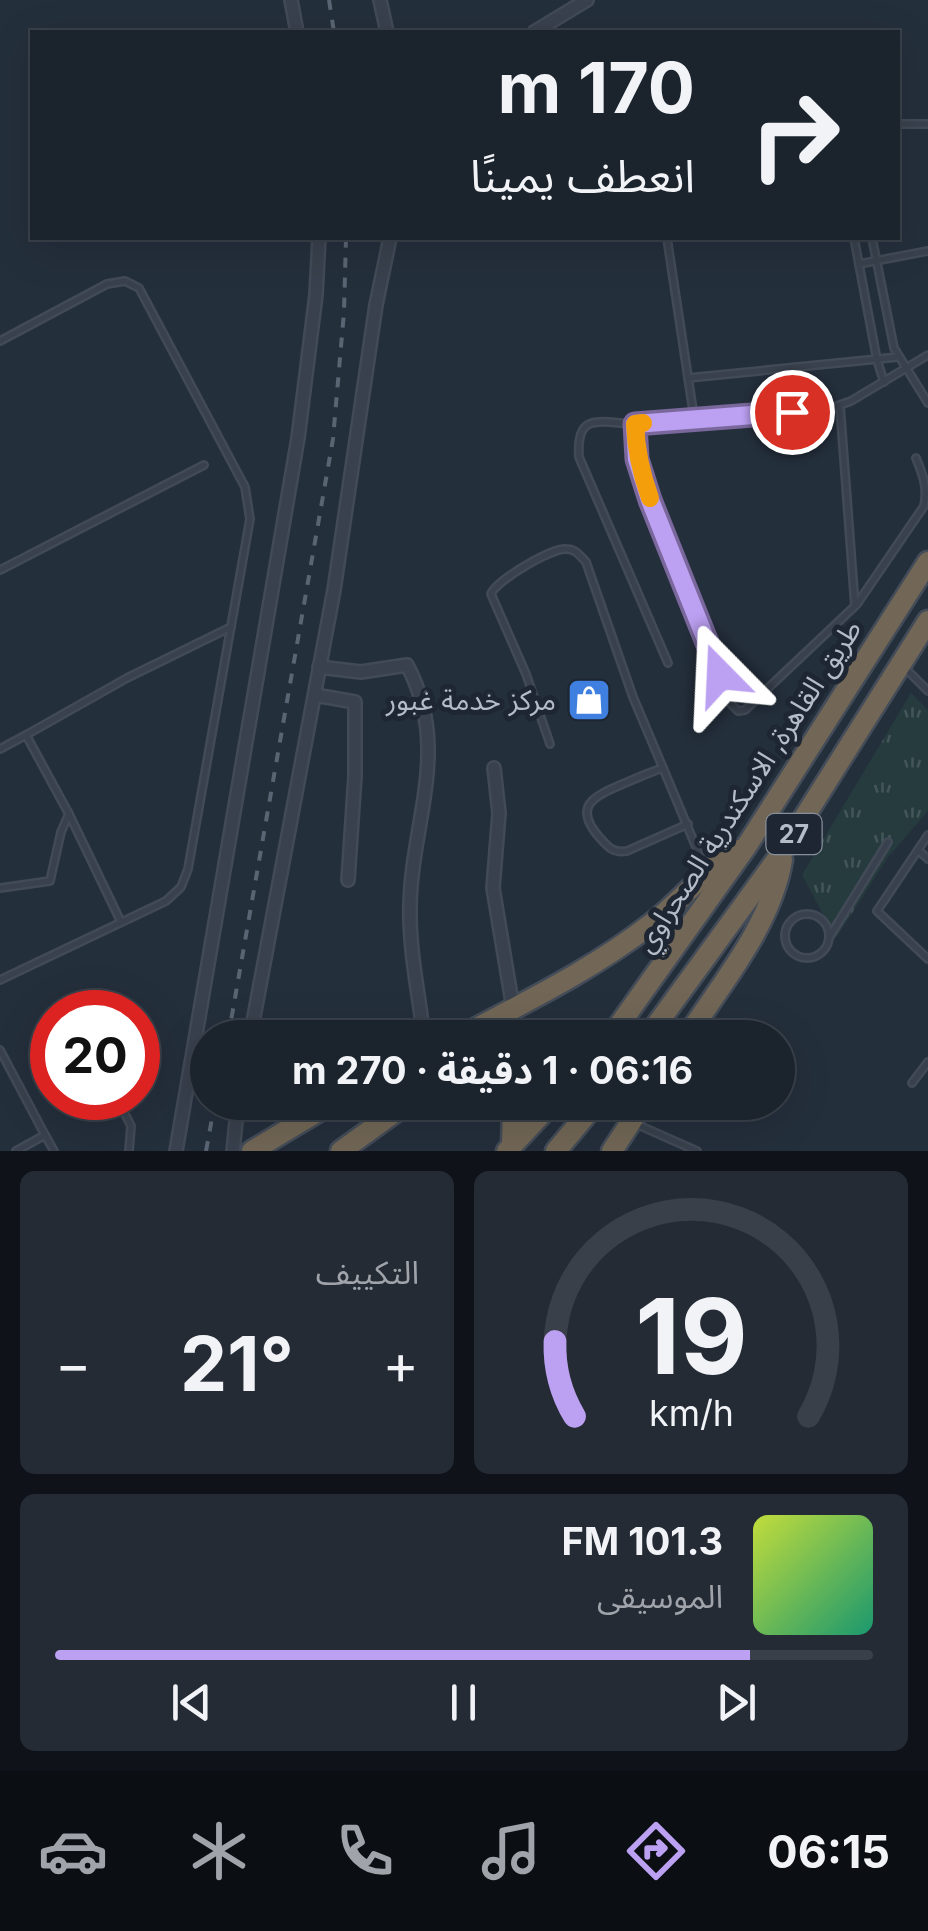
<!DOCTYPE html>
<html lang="ar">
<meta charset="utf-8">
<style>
:root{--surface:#1b232d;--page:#242b35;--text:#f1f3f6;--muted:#a0a4aa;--line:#394049;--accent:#bca0f2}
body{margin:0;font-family:Inter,"Noto Sans Arabic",sans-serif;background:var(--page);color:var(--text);direction:rtl;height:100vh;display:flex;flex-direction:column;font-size:38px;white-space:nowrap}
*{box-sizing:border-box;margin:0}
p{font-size:32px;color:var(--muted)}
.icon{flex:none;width:55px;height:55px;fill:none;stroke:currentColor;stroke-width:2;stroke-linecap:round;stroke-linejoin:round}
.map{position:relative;height:1151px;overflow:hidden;direction:ltr}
.details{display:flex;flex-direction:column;gap:20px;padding:20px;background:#0f1319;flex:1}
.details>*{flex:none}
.guide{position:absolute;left:30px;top:30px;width:870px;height:210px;border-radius:0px;box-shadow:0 10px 40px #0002,0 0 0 2px var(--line);direction:rtl;background:#1b232d;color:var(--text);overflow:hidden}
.speed{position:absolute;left:30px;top:990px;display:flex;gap:20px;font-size:50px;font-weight:700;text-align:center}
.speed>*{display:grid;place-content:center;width:130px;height:130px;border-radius:50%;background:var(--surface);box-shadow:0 10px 40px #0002,0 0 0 2px var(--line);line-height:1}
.speed .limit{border:15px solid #d22;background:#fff;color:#111}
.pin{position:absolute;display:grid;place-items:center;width:85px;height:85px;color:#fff;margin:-42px;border:5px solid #fff;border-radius:50%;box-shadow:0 2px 10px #0007}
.me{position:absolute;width:110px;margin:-55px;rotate:339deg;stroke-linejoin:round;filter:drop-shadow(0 0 8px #0008)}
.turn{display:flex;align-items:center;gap:35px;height:210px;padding:0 40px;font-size:45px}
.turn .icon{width:130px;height:130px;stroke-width:2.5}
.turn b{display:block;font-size:70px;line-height:85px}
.big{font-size:75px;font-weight:700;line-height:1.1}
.details .tile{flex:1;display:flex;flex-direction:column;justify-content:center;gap:15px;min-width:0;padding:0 35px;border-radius:15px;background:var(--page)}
.details .dial{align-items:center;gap:0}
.dial svg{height:260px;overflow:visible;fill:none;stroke:var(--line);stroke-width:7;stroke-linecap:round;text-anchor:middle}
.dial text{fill:var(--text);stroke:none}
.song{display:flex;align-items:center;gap:30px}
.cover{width:120px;height:120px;border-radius:15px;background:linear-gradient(135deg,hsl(70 70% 55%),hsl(160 70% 35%))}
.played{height:10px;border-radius:5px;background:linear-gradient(90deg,var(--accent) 85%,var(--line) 85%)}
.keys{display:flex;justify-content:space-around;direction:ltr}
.heat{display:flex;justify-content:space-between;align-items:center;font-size:55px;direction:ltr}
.details .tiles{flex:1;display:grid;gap:20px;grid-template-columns:1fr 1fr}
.tile:last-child{grid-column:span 2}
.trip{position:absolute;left:190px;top:1020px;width:605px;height:100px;border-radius:50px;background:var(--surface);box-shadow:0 10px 40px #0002,0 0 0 2px var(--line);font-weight:700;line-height:100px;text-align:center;direction:rtl}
.dock{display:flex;height:160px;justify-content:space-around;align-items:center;background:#0b0e12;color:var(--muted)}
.dock .icon{width:70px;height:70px}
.dock .current{color:var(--accent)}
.dock b{font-size:45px;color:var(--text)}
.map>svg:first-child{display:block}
.grass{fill:url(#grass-tufts)}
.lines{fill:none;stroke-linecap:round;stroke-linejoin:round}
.service-casing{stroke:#414a56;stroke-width:10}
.minor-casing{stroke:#414a56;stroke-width:16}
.motorway-casing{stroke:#434c58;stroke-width:25}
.service{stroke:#38414d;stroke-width:5}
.minor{stroke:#38414d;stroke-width:11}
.motorway{stroke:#726756;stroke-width:20}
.rail{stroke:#5a6573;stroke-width:4;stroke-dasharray:10 10;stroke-linecap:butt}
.route-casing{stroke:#7a689d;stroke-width:25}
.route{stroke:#bca0f2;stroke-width:18}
.slow{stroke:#f59e0b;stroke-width:18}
.labels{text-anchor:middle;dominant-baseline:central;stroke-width:10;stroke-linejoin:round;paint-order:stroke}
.shield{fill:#1d2632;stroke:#878f9b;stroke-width:2.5}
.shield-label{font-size:25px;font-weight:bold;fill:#b4bcc8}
.poi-label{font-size:28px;fill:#b4bcc8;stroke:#1d2632;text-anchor:end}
.street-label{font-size:28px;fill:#b4bcc8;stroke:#1d2632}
</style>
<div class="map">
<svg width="928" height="1151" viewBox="0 0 928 1151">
<defs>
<pattern id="grass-tufts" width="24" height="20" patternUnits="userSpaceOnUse" patternTransform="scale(2.5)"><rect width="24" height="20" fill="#263b3d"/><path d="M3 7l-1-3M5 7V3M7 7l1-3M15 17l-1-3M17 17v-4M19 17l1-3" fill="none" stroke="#435558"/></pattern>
</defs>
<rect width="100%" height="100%" fill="#242f3c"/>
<polygon class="grass" points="911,693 928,710 928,811 888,857 836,938 802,875"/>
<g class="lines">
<defs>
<g id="service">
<polyline points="898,124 928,124"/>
<polyline points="667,238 694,417"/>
<polyline points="854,238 877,360 884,382"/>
<polyline points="872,238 894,348 928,403"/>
<polyline points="859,264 928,251"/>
<polyline points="0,341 107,284 125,281 139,288 245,487 250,519 188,869 181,887 166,901 0,980"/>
<polyline points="688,378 898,357"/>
<polyline points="840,406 855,606 745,710 738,711 731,704 650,500 637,459 635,424 694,417 825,410 851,401 928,355"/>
<path d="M635 424C599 423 576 411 579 457L668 663"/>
<polyline points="0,570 204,465"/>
<path d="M857 604 924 506C928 488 923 475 916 458"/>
<polyline points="905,668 928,691"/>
<polyline points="26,735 127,678 231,627"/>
<path d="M550 744 526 674 491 594C497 580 551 548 566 549 576 549 579 555 586 562L633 697 663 768"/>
<polyline points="0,749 26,735 69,814 121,922"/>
<path d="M688 824 627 851C613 853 609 848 600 838 571 805 595 796 625 783 637 778 650 772 663 768L704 866"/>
<polyline points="928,835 877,911 928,959"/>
<polyline points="918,850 928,859"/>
<polyline points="0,888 50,881 61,832 69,814"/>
<circle cx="807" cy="936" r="22"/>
<polyline points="830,936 888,842"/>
<polyline points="0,1050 45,1135"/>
<polyline points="912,1083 928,1062"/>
<polyline points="117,1098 131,1126 129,1151"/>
<polyline points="636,1124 697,1151"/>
<polyline points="16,1151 45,1135 54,1151"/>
</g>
<g id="minor">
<polyline points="291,0 297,32"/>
<polyline points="380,0 387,32"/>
<polyline points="534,32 587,0"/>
<path d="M319 667 361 672 407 665C452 749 411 822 410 907 409 950 419 995 424 1038"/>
<polyline points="315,695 355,702 355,776 348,880"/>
<polyline points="494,768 499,813 493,888 513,1008"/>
<polyline points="250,1038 334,590 376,305 390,238"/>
<polyline points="176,1151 298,438 316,295 319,238"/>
<polyline points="233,1151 238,1102"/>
</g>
<g id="motorway">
<path d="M458 1038C523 1003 592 970 651 924 682 901 705 868 739 850"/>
<polyline points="610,1038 746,847 928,562"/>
<polyline points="647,1038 783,851 928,621"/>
<path d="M686 1038C722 983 771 925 782 860"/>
<polyline points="509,1102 513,1112 512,1145"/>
<polyline points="252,1151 334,1102"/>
<polyline points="341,1151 409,1102"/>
<polyline points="507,1151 553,1102"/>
<polyline points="556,1151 597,1102"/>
<polyline points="612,1151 644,1102"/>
</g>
</defs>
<use href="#service" class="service-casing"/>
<use href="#minor" class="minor-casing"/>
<use href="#motorway" class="motorway-casing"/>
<use href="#service" class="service"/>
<use href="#minor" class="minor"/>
<use href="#motorway" class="motorway"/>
<g class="rail">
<polyline points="329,0 334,32"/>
<polyline points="228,1038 333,439 344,312 346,238"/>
<polyline points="206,1151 215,1102"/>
</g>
</g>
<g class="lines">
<defs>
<polyline id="route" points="720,675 650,500 637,459 635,424 792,412"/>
</defs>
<use href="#route" class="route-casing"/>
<use href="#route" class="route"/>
<path class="slow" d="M643 423 635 424C636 451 641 473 650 498"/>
</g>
<defs>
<symbol id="shop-square" viewBox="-11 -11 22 22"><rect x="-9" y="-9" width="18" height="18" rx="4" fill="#3f7fe0" stroke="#1d2632"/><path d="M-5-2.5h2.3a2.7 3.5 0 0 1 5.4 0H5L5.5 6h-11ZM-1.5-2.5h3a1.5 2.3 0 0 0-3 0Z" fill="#fff"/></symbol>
</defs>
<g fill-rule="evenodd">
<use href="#shop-square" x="564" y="675" width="50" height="50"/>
</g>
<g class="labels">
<rect class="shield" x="766.5" y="814" width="55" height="40" rx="8"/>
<g class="shield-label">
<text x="794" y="834">27</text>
</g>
<g class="poi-label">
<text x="556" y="700">مركز خدمة غبور</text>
</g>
<g class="street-label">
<text transform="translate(748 786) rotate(-57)">طريق القاهرة, الاسكندرية الصحراوي</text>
</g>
</g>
</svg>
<div class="speed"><div class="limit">20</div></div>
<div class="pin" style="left:792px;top:412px;background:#d93025"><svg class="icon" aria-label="arrive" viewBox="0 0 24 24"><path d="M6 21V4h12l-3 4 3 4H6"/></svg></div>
<svg class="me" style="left:720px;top:675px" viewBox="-20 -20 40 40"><path d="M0-17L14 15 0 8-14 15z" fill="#bca0f2" stroke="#fff" stroke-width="4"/></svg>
<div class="trip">06:16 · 1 دقيقة · 270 m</div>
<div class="guide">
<div class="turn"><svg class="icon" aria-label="right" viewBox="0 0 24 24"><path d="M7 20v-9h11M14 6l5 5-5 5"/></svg><div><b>170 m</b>انعطف يمينًا</div></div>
</div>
</div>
<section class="details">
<div class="tiles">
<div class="tile dial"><svg viewBox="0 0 100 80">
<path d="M14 69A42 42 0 1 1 86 69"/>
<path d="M14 69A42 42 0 0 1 8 46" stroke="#bca0f2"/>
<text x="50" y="56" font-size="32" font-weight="700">19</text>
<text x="50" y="72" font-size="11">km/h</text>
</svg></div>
<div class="tile"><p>التكييف</p>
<div class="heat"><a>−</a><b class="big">21°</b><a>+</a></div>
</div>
<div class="tile">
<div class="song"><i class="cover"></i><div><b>101.3 FM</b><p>الموسيقى</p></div></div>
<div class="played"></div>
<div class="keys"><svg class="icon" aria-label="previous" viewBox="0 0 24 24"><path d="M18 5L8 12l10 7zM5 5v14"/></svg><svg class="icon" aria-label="pause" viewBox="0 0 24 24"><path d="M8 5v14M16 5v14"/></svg><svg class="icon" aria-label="next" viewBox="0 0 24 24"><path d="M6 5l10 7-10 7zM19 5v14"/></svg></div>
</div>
</div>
</section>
<nav class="dock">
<b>06:15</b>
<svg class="icon current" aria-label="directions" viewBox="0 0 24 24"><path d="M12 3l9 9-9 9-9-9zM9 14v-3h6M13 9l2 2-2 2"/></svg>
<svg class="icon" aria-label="music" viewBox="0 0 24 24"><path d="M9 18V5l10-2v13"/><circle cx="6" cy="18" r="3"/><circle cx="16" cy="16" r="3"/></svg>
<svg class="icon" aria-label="phone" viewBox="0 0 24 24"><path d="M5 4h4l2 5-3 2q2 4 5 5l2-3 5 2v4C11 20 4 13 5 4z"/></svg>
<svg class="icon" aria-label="climate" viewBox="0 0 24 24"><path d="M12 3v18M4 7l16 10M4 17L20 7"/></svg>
<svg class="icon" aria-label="car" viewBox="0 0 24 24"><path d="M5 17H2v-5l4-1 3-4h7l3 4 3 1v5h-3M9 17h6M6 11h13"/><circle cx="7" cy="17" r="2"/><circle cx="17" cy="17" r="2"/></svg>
</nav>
